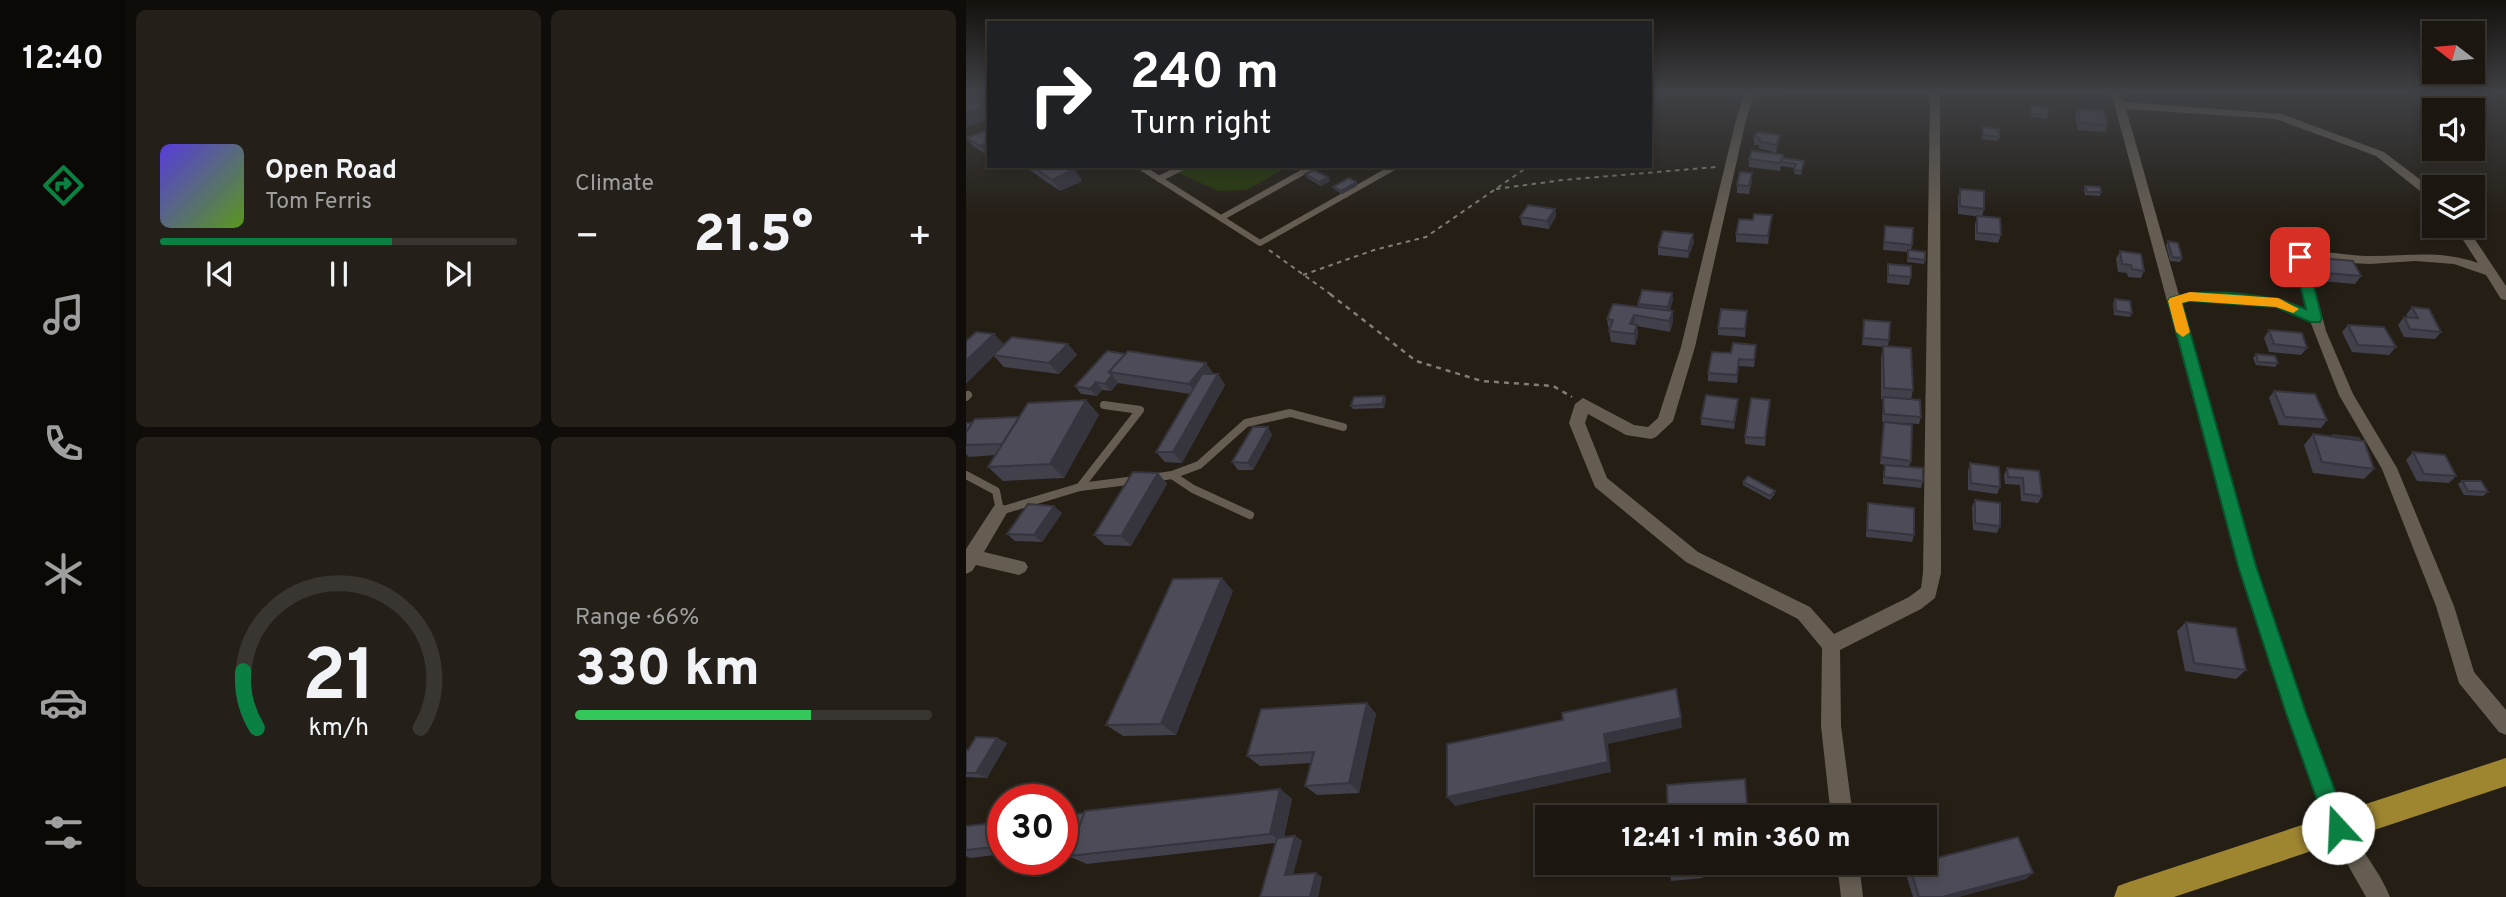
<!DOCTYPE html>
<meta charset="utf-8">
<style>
:root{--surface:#1b1610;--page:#241f19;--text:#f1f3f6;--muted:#a09f9f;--line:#393530;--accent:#0b8043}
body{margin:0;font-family:Overpass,sans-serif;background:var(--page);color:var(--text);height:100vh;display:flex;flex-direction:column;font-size:26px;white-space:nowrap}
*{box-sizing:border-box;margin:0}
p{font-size:23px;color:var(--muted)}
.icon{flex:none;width:38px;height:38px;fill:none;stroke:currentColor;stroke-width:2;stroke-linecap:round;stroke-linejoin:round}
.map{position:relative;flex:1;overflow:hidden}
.sheet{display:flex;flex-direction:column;gap:10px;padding:10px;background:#0f0c09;width:840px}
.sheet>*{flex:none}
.hud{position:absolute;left:21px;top:21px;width:665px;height:147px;border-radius:0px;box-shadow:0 4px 10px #0003,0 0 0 2px var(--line);background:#202124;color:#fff;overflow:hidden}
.needle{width:46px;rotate:286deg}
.tools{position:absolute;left:1456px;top:21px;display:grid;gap:14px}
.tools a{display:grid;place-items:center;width:63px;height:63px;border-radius:0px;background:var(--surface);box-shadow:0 4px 10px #0003,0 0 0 2px var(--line);font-size:35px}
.speed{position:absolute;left:21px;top:784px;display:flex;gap:14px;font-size:35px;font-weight:700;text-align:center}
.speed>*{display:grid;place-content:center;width:91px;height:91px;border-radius:50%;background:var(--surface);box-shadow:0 4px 10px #0003,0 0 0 2px var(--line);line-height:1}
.speed .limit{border:10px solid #d22;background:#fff;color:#111}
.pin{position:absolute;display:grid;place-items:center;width:60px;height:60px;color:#fff;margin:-30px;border-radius:14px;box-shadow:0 4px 10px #0006}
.me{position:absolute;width:77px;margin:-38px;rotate:340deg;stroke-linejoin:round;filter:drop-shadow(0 0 5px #0008)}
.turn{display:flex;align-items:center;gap:24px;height:147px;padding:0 28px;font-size:32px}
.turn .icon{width:91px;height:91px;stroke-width:2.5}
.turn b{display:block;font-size:49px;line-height:60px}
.big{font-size:52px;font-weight:800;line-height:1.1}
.sheet .tile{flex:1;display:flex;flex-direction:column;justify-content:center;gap:10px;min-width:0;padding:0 24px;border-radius:10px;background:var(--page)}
.sheet .dial{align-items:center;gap:0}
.dial svg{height:182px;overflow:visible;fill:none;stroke:var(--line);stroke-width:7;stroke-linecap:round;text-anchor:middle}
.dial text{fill:var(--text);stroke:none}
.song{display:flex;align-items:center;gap:21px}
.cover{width:84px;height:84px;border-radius:10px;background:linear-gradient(135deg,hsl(250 70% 55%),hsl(90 70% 35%))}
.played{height:7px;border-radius:4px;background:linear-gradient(90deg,var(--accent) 65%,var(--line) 65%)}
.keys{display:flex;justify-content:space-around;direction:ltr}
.heat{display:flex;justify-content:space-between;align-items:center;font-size:38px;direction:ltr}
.charge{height:10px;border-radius:5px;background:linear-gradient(90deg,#34c759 66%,var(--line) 0)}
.sheet .tiles{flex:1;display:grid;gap:10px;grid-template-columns:repeat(2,1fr)}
.trip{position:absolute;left:569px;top:805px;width:402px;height:70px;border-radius:0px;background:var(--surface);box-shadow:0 4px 10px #0003,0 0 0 2px var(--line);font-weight:800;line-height:70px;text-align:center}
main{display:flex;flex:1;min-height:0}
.dock{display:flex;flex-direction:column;width:126px;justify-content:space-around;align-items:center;background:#0b0906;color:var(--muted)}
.dock .icon{width:49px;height:49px}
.dock .selected{color:var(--accent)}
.dock b{font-size:32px;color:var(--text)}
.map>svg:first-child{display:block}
.green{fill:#253808}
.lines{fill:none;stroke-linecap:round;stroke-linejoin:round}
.path-far1{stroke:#827d75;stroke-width:2;stroke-dasharray:4.5 4.5;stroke-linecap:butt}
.path{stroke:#827d75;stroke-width:2.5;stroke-dasharray:5 5;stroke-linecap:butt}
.lane-far1{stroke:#655d52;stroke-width:6}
.lane{stroke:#655d52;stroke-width:8}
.street{fill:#655d52;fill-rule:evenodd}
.primary{fill:#9e8630;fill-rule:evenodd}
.wall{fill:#42404b}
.shaded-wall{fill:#36343d}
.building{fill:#4d4b57;stroke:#36343d;stroke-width:2}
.route{fill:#0b8043;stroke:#07532c;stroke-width:2}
.slow{fill:#f59e0b}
</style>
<main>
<nav class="dock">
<b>12:40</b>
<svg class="icon selected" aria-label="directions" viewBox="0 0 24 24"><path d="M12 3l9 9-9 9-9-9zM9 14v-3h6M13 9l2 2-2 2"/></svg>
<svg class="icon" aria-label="music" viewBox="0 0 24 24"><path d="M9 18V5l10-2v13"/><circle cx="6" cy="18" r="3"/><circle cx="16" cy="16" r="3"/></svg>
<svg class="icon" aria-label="phone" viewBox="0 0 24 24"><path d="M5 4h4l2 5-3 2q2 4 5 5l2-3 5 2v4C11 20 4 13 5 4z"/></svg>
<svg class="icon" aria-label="climate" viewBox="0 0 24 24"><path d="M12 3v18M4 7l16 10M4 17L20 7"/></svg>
<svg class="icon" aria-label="car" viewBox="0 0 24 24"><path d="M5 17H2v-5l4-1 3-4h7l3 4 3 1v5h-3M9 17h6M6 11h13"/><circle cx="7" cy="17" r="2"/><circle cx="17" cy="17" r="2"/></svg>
<svg class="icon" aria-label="filters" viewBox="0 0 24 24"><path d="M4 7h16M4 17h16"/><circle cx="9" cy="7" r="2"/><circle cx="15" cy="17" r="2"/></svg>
</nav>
<section class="sheet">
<div class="tiles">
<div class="tile">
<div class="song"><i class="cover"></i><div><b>Open Road</b><p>Tom Ferris</p></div></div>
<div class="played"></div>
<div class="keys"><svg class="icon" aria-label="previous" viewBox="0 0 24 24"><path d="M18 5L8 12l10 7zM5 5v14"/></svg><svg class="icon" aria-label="pause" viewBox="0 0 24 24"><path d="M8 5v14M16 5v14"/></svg><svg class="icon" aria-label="next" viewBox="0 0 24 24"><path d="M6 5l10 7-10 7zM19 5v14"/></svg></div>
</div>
<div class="tile"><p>Climate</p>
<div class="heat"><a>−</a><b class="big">21.5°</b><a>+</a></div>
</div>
<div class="tile dial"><svg viewBox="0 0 100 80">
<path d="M14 69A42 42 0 1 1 86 69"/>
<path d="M14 69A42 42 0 0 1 8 44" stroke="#0b8043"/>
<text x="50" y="56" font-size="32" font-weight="700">21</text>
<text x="50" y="72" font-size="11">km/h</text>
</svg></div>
<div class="tile"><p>Range · 66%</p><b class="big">330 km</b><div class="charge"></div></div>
</div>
</section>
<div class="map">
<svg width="1540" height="897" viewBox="0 0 1540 897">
<rect width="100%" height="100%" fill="#241e15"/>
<polygon class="green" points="198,166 320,166 321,167 281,190 252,191"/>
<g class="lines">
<g class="path-far1">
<polyline points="530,189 597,180 750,167"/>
<polyline points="303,250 367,296"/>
<polyline points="337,275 408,250 460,237 563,166"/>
</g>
<polyline class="path" points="364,294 450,361 516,381 587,386 606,397"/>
<g class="lane-far1">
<polyline points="173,166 294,243 430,166"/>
<polyline points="193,179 219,166"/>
<polyline points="255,218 348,166"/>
</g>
<g class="lane">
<polyline points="0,397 2,395"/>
<polyline points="0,475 30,491 34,511 114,487 170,480"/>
<polyline points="206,475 233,465 280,423 324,413 377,427"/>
<polyline points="186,478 206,475 227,489 284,515"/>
<polyline points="114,487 174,410 138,405"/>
</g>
<g class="street">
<polygon points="779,92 789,92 780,120 729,347 707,421 690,437 685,439 660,435 622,414 619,423 641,478 732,552 844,607 868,634 943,597 955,588 957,573 964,92 974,92 975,573 969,598 955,609 874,650 875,726 887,817 865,817 855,726 856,648 832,619 720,562 629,487 603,423 609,404 617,398 668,425 682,427 692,418 715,347 770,120"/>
<path d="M1145 92H1155L1158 102 1316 114 1418 152 1468 190V200L1464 199 1410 156 1310 119 1160 109 1213 295 1224 292 1313 298 1341 309 1328 257 1329 254C1351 249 1378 255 1400 256 1441 257 1470 249 1512 263L1488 226H1500L1540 286V300L1535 299 1520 275 1488 264 1449 261 1404 264 1342 261 1360 331 1387 394 1431 468 1488 606 1508 672 1540 710V735L1533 732 1493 683 1470 606 1416 469 1373 395 1344 321 1311 307 1225 301 1215 304C1264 477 1310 653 1379 819 1391 846 1413 869 1424 897H1400L1361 828 1272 566Z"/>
<polygon points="34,504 40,506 42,511 18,552 59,562 62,567 59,572 53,575 10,565 6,571 0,574 0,549 28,506"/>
<polygon points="871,863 893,863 897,897 875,897"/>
</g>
<polygon class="primary" points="1540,758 1540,786 1208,897 1148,897 1152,886 1163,882"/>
</g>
<g class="wall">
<polygon points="1065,106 1082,115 1081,119 1065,117 1064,110"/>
<polygon points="1112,109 1141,125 1139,132 1112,130 1109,116"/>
<polygon points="1017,127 1033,137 1032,141 1016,139"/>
<polygon points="23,129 19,154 7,146 1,138"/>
<polygon points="788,137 813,142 810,153 793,148 793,145 788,145"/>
<polygon points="817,155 817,159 838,161 835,175 828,174 829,168 815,166 814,171 783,167 783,159"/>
<polygon points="58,166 103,166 108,169 116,181 94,191"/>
<polygon points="339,174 364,181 355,186 341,178"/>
<polygon points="786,180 783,194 771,193 771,185"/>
<polygon points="390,182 391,186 376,194 369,190 367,187"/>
<polygon points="1119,186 1135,192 1134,196 1119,195 1118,190"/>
<polygon points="994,189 1018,209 1016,217 1035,235 1032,243 1009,240 1009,224 1011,216 1016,217 992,214 992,196"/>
<polygon points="589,209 590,216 583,229 556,225 554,217"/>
<polygon points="805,223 802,244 770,242 770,234"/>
<polygon points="919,226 946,245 945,251 959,260 958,264 941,262 942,252 917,250"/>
<polygon points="1202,241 1216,258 1214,262 1204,261 1200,245"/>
<polygon points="728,242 722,258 692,255 692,247"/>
<polygon points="1154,251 1178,271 1175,278 1162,277 1161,273 1152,272 1150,259"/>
<polygon points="1354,258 1395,276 1389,284 1355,281 1348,266"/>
<polygon points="922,264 945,277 943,285 921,283"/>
<polygon points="706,293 707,300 704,310 707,322 704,332 671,326 672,336 669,345 645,342 641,319 672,307 672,304"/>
<polygon points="1149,299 1166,313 1164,317 1148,315 1147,303"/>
<polygon points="1446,307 1475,332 1469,339 1438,337 1432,325 1438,317 1442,317 1440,315"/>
<polygon points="781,311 779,337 752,335 752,328"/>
<polygon points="898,320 923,340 922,346 947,390 945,399 955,417 953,424 921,422 945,461 943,467 957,481 955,488 917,484 917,472 919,465 914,464 918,422 916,421 917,399 915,399 915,357 917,347 896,345"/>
<polygon points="1382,325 1430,347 1423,355 1386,352 1376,332"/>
<polygon points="1303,330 1341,348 1335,355 1303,352 1298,338"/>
<polygon points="28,334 38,345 102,344 111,355 93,374 38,367 28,356"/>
<polygon points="141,351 252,374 259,385 216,463 199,462 190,452 224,394 152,383 145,391 136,390 131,396 115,394 109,386"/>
<polygon points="790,352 788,367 773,366 771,383 742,381 742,373 765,353"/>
<polygon points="1290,354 1312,363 1309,367 1290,365 1287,358"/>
<polygon points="1308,391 1361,420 1355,428 1313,425 1303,398"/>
<polygon points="418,396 420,399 418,408 387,409 385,406"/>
<polygon points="120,400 133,415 98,478 37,481 22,467 29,455 3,457 0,454 0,423 53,417"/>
<polygon points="772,406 768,429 735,425 735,418"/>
<polygon points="803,407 799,446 779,444 779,437"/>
<polygon points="302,427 306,435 287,470 272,470 266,462"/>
<polygon points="1347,434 1366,437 1367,435 1408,469 1398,479 1347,473 1338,445"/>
<polygon points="1447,452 1490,476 1483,483 1451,481 1440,460"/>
<polygon points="1004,463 1034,487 1031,494 1002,490 1002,471"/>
<polygon points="1041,468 1073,471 1076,496 1072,503 1055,501 1054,485 1039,484 1038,475"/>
<polygon points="192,473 201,484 165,546 139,545 128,535"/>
<polygon points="1496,481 1522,492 1517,496 1498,495 1492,484"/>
<polygon points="777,482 809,494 804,500 777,485"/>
<polygon points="1009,500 1034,526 1031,533 1007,530 1006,507"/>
<polygon points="902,503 948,535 946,542 900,537 901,510"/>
<polygon points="96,513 76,542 49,541 41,534"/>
<polygon points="267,591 210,735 157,736 140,725"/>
<polygon points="1220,622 1280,670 1270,679 1219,671 1211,631"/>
<polygon points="401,703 410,714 393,793 351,795 339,786 345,763 294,766 281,756"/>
<polygon points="31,738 41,743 21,778 0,777 0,750"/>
<polygon points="314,789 326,799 318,837 329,836 336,841 327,874 356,877 352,897 294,897 309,843 121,864 102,856 106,847 96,848 96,816"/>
<polygon points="37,822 37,854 4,858 0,856 0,826"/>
<polygon points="736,863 737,878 705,881 704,875"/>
<polygon points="943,865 1067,873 1060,879 992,897 947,897 939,871"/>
</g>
<g class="shaded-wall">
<polygon points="13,96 23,111 23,119 0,127 0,113 7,99"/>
<polygon points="814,135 813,142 810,153 810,145"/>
<polygon points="23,142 23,152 19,154 14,146"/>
<polygon points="108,169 116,181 94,191 86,180"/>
<polygon points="362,177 364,181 355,186 353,182"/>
<polygon points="390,182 391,186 376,194 375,191"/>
<polygon points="589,209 590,216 583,229 581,221"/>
<polygon points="727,234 728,242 722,258 722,251"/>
<polygon points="706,293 707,300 703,314 702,307"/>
<polygon points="707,311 707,322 704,332 703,321"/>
<polygon points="668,315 669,326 664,324"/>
<polygon points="671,325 672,336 669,345 668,334"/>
<polygon points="28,334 39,345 0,384 0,361"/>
<polygon points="102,344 111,355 93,374 83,363"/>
<polygon points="240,363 248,374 231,395 223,384"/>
<polygon points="252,374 259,385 216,463 207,452"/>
<polygon points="146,375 152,383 145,391 139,384"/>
<polygon points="130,382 136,390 131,396 124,389"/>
<polygon points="418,396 420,399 418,408 416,404"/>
<polygon points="772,399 772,406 768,429 768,422"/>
<polygon points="120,400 133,415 98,478 84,464"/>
<polygon points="302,427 306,435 287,470 282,463"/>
<polygon points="192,473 201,484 165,546 155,536"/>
<polygon points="88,506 96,513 76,542 68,535"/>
<polygon points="256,578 267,591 210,735 195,724"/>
<polygon points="401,703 410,714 393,793 383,783"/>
<polygon points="715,718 716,728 642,744 645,772 489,806 481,797 638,734"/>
<polygon points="31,738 41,743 21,778 10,773"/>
<polygon points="314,789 326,799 317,842 304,834"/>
<polygon points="329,836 336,841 326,879 319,875"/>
<polygon points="350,873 356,877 352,897 344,897"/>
<polygon points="1067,873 1060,879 992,897 976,897"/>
</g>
<g class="building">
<polygon points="7,92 13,96 7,99 20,107 0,113 0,94 1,95"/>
<polygon points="1065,106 1082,108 1082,115 1066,114"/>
<polygon points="1112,109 1138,111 1141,125 1114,123"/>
<polygon points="1017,127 1033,129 1033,137 1017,135"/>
<polygon points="23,129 23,142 14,146 1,138"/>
<polygon points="791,132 814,135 810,145 793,141 794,138 788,137"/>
<polygon points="786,151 817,155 814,163 783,159"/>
<polygon points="817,158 838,161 835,171 828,170 830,164 815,162"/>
<polygon points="66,166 103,166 108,169 86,180"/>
<polygon points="348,170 362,177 353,182 339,174"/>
<polygon points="774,172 786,173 783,186 771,185"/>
<polygon points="383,178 390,182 375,191 367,187"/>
<polygon points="1119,186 1134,187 1135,192 1121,192"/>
<polygon points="994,189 1018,191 1018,209 994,206"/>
<polygon points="562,205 589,209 581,221 554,217"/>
<polygon points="788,214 806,215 802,236 770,234 773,219 787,220"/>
<polygon points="1011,216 1034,218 1035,235 1011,233"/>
<polygon points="919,226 947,228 946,245 918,242"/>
<polygon points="697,231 727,234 722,251 692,247"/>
<polygon points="1202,241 1212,243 1216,258 1206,257"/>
<polygon points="942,250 959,252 959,260 942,258"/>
<polygon points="1154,251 1175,254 1178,271 1166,269 1165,265 1156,264"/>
<polygon points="1354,258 1387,261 1395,276 1360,273"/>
<polygon points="922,264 945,266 945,277 922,275"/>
<polygon points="676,290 706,293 702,307 672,304"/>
<polygon points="1149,299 1164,301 1166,313 1150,311"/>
<polygon points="647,304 707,311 703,321 668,315 664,324 671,325 668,334 643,331 647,320 641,319"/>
<polygon points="1446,307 1463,309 1475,332 1444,329 1438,317 1452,318"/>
<polygon points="755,309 781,311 779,329 752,328"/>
<polygon points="898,320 924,322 923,340 897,338"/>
<polygon points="1382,325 1418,327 1430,347 1392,345"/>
<polygon points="1303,330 1336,333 1341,348 1308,344"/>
<polygon points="10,332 28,334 0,361 0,341"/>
<polygon points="46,337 102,344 83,363 27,355"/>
<polygon points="767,343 790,345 788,360 773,359 771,375 742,373 746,352 765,353"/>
<polygon points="917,346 945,348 947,390 918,388"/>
<polygon points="141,351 159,354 143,372 146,375 139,384 130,382 124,389 109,386"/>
<polygon points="162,351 240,363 223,384 143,372"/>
<polygon points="1290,354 1309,356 1312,363 1292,362"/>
<polygon points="236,374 252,374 207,452 190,452"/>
<polygon points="1308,391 1349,394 1361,420 1319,417"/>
<polygon points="740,395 772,399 768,422 735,418"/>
<polygon points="418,396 416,404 385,406 388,397"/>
<polygon points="917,397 954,400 955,417 918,414"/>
<polygon points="785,398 804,400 799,438 779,437"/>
<polygon points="120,400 84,464 22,467 62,403"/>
<polygon points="53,417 36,444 0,445 0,432 9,419"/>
<polygon points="918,422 946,425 945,461 915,457"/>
<polygon points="0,423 6,423 0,432"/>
<polygon points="287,427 302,427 282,463 266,462"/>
<polygon points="1347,434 1398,441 1408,469 1356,462"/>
<polygon points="1367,435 1393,438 1394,440 1368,437"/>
<polygon points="1447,452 1479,455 1490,476 1458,474"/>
<polygon points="1004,463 1033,467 1034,487 1005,483"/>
<polygon points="919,465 957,468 957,481 918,477"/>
<polygon points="1041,468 1073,471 1076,496 1058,494 1057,478 1042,477"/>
<polygon points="167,472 192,473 155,536 128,535"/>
<polygon points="782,476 809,491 804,496 777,482"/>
<polygon points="1496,481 1515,481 1522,492 1502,491"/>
<polygon points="1009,500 1034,503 1034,526 1009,523"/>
<polygon points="902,503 948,508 948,535 901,530"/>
<polygon points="62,504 88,506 68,535 41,534"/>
<polygon points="256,578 195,724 140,725 207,579"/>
<polygon points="1220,622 1270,628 1280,670 1228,663"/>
<polygon points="710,689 715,718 638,734 642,762 481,797 481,744 597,720 596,713"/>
<polygon points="401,703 383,783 339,786 348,752 281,756 295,709"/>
<polygon points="10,737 31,738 10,773 0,773 0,750 2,750"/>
<polygon points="779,779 782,817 702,817 701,785"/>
<polygon points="314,789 304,834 102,856 119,811"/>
<polygon points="118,813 109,839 96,840 96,816"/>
<polygon points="37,822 37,846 0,850 0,826"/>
<polygon points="329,836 319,875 350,873 344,897 294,897 311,838"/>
<polygon points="1052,837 1067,873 976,897 953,897 943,865 952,863 959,863 959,861"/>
<polygon points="703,863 735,863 736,872 704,875"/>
</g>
<linearGradient id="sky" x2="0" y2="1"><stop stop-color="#14100c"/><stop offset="0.42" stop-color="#3f4146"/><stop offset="1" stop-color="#3f4146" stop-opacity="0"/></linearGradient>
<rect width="1540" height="218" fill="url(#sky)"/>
<path class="route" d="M1334 253 1340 257 1356 318 1354 322H1344L1310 307 1224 301 1216 303 1290 566 1340 713 1383 828 1380 835 1372 838 1364 835 1361 828 1320 713 1272 566 1202 301 1204 298C1242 287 1304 294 1340 309L1327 257Z"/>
<polygon class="slow" points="1224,292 1312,298 1333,309 1327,313 1310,307 1224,301 1216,303 1224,332 1217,337 1210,332 1202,301 1204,298"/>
</svg>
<div class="tools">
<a><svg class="needle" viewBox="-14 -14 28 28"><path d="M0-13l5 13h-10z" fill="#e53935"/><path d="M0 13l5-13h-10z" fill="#a09f9f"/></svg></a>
<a><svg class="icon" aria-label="sound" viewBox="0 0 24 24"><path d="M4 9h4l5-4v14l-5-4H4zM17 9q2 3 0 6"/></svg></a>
<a><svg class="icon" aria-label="layers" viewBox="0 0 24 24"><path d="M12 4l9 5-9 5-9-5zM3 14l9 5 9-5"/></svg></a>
</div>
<div class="speed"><div class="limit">30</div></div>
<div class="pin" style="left:1334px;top:257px;background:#d93025"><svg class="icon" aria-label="arrive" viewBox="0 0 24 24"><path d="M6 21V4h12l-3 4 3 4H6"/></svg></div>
<svg class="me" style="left:1372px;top:828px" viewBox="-20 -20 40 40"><circle r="19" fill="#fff"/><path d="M0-13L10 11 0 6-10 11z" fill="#0b8043"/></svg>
<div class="trip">12:41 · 1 min · 360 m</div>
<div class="hud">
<div class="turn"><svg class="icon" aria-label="right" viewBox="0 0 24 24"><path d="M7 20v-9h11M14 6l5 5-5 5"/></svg><div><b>240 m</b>Turn right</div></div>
</div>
</div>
</main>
